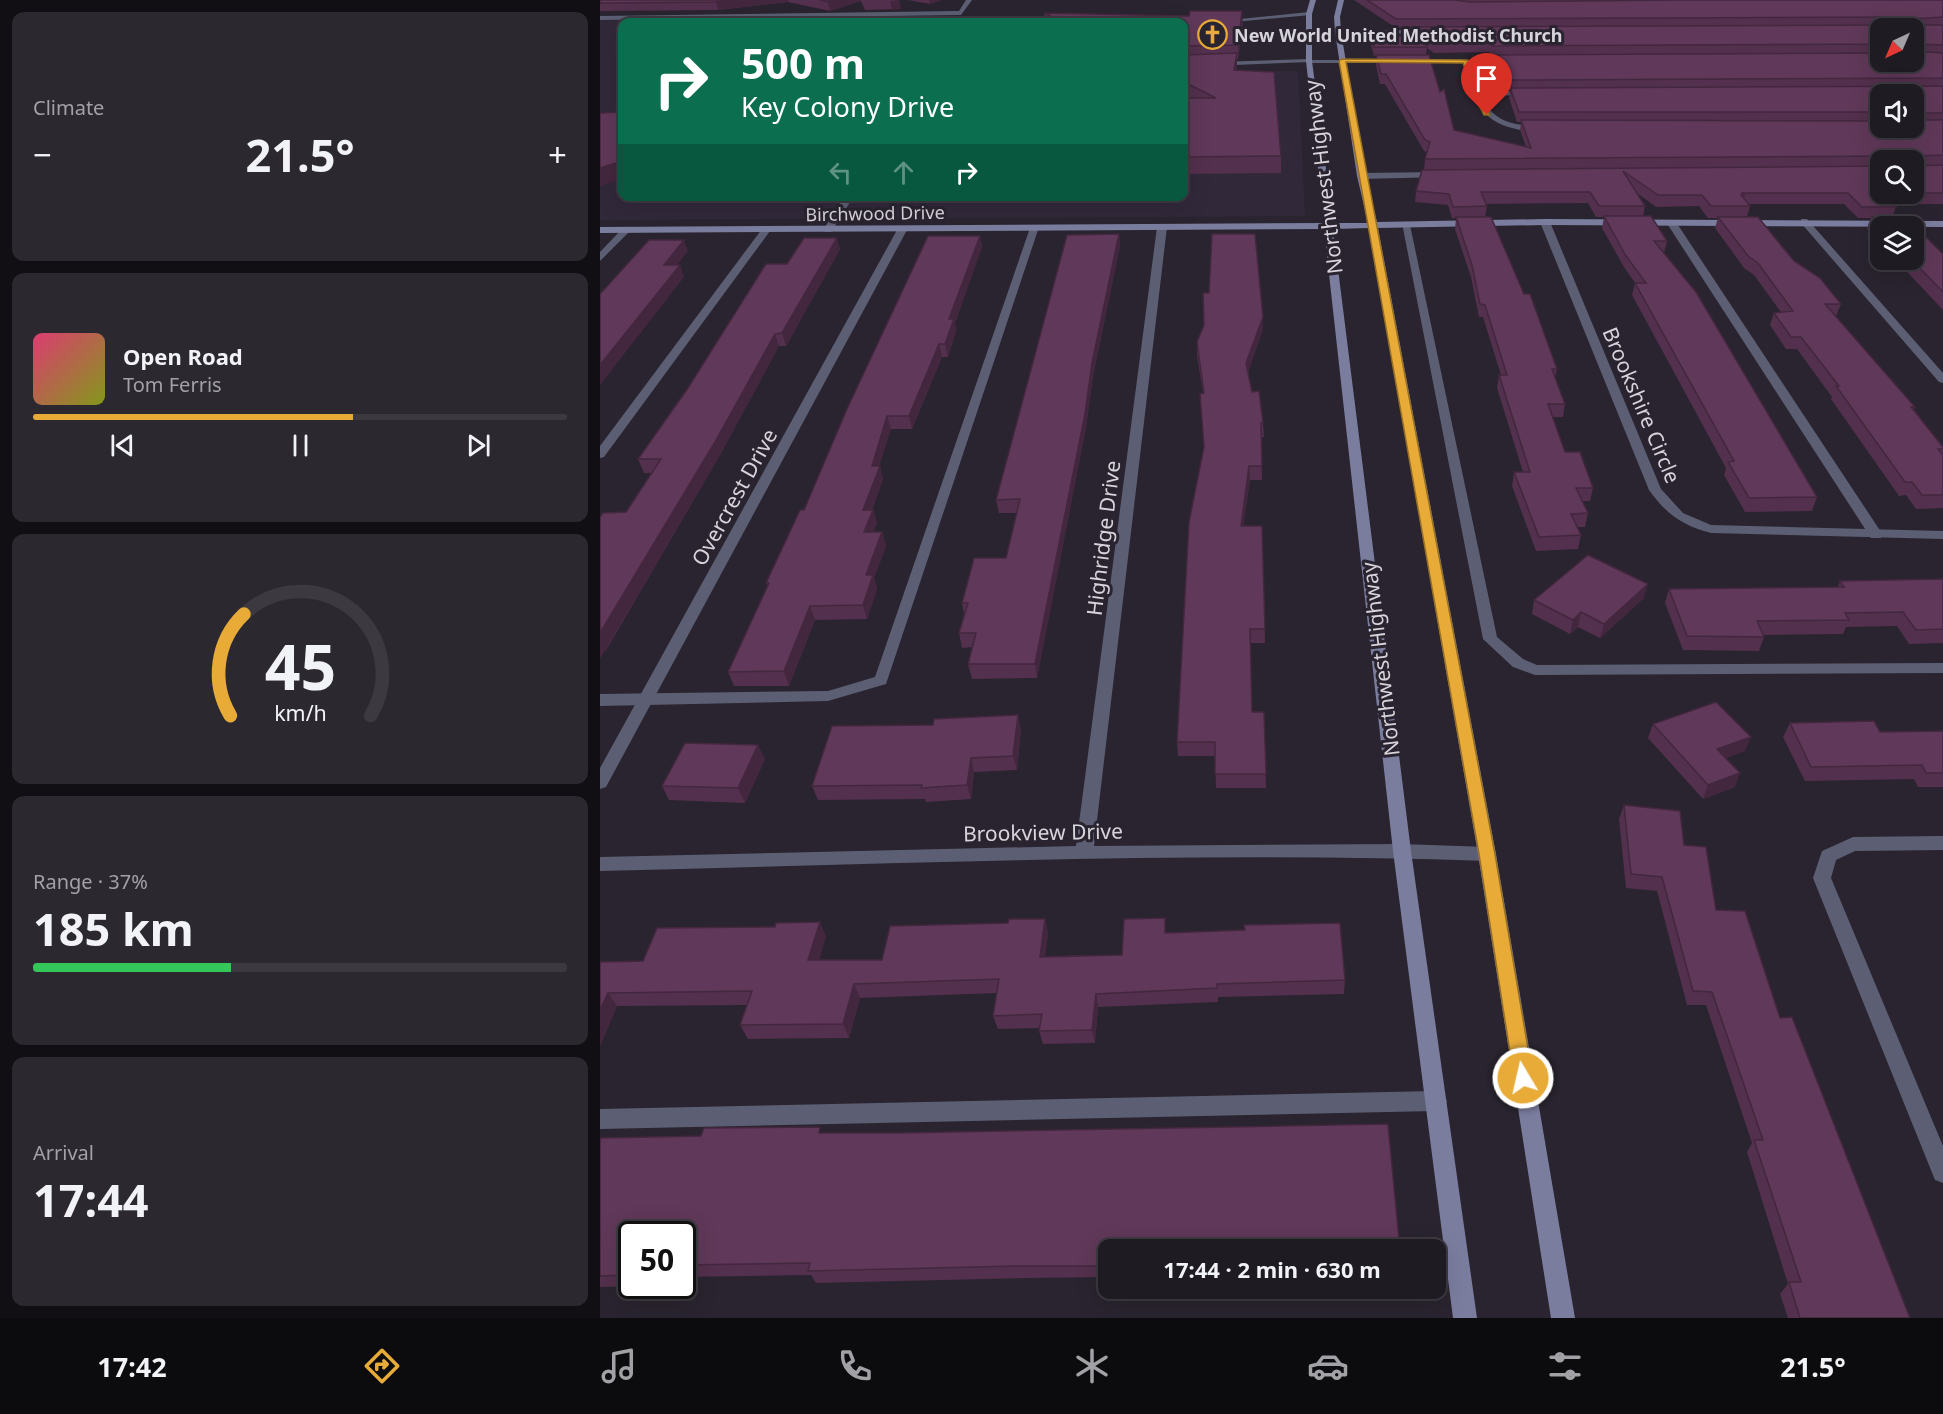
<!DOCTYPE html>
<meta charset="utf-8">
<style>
:root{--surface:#1f1b23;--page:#2c2830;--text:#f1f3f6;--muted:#a1a1a6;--line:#3c3941;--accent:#e8ab37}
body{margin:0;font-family:"Noto Sans",sans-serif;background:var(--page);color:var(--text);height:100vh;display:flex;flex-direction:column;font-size:22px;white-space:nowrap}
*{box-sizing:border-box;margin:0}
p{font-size:20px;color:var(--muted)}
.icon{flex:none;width:33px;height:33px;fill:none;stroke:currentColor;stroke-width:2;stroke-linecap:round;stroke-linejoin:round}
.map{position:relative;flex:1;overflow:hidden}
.side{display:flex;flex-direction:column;gap:12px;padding:12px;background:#110f13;width:600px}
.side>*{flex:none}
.guide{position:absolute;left:18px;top:18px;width:570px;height:183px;border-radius:12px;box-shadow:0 6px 24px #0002,0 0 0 2px var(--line);background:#0b6e4f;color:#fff;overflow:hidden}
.needle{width:39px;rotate:224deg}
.tools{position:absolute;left:1270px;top:18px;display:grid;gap:12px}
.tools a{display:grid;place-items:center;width:54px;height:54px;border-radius:12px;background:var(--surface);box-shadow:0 6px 24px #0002,0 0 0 2px var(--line);font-size:30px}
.speed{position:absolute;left:18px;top:1221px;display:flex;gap:12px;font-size:30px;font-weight:700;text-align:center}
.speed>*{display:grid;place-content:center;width:78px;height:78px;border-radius:50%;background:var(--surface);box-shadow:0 6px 24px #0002,0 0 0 2px var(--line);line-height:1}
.speed .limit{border:3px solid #111;border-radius:9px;background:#fff;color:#111}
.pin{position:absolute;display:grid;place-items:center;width:51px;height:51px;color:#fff;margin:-62px -26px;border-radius:50% 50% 50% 0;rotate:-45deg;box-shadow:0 0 6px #0007}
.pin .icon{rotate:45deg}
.me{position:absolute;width:66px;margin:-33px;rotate:351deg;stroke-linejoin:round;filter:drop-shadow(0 0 4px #0008)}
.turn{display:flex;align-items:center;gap:21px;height:126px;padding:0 24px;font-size:27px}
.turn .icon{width:78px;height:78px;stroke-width:2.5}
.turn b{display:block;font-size:42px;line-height:51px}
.lanes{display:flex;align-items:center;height:57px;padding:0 24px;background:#0003;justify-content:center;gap:30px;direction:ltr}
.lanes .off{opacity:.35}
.big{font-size:45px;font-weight:700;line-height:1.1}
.side .tile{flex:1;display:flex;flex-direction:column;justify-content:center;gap:9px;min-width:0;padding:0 21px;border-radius:12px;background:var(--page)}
.side .dial{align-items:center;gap:0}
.dial svg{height:156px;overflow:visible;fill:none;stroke:var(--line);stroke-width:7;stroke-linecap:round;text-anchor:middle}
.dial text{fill:var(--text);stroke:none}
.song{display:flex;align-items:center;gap:18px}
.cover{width:72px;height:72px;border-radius:9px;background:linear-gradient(135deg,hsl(340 70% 55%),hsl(70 70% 35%))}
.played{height:6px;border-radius:3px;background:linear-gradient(90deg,var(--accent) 60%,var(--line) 60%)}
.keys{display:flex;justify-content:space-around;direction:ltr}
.heat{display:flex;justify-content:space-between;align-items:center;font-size:33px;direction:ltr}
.charge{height:9px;border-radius:4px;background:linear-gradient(90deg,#34c759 37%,var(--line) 0)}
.trip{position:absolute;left:498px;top:1239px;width:348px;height:60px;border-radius:12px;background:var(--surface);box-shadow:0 6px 24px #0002,0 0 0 2px var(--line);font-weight:700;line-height:60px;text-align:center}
.tab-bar{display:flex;height:96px;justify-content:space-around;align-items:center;background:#0c0b0e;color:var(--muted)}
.tab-bar .icon{width:42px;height:42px}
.tab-bar .active{color:var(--accent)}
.tab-bar b{font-size:27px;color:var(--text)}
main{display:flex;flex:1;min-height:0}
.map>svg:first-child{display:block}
.built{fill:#31293a}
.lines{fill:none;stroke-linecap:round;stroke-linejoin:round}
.lane{fill:#5c5e73;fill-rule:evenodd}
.street{fill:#5c5e73;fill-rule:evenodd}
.secondary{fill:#7a7d9e;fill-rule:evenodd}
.wall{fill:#53304d;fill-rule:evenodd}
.shaded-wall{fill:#43273e}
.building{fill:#603859;stroke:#43273e;stroke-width:1.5}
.route{fill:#e8ab37;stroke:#976f24;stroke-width:1.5}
.labels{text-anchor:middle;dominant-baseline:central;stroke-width:6;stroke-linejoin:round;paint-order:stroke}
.far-poi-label{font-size:18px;font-weight:bold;fill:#d8d4dc;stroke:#29242f;text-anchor:start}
.far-street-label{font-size:18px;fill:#d8d4dc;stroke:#29242f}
.street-label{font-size:21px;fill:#d8d4dc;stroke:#29242f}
</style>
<main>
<section class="side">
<div class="tile"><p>Climate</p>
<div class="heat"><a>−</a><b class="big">21.5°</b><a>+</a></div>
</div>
<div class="tile">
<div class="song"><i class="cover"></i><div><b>Open Road</b><p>Tom Ferris</p></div></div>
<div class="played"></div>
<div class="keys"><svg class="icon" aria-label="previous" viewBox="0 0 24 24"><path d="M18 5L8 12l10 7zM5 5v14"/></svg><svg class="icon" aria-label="pause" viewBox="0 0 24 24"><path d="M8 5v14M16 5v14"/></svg><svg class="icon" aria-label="next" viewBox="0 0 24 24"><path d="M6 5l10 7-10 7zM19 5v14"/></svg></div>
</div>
<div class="tile dial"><svg viewBox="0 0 100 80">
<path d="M14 69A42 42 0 1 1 86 69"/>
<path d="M14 69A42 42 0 0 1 21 17" stroke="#e8ab37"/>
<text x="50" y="56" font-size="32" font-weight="700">45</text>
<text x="50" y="72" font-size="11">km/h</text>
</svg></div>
<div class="tile"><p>Range · 37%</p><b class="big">185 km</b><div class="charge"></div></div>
<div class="tile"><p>Arrival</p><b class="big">17:44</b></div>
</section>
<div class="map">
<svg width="1343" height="1318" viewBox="0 0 1343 1318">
<rect width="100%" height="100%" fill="#29242f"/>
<polygon class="built" points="362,16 358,22 22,22 22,196 584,196 584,72 698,71 705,216 0,220 0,20"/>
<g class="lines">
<g class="lane">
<polygon points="366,0 372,0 361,15 0,20 0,16 359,11"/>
<polygon points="709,12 711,15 623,23 620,21"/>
<polygon points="738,30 828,30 831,32 828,34 736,33"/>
<polygon points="709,59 711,62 584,67 584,63"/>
<polygon points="929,91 932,95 876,96 872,94 876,92"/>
<polygon points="840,172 843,173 843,177 761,179 757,176 761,173"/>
<polygon points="245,196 254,196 231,232 225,232 223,230"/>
<polygon points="1068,220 1076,222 1283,535 1281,538 1271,538 1269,535 1066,222"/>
<polygon points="802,223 810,225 897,637 923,659 937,665 1343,663 1343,673 935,675 913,667 883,639"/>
<polygon points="431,225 439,227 286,684 228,701 0,706 0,694 228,691 275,677"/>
<polygon points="162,229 170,231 4,457 0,458 0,446"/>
<polygon points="836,1091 843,1094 847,1101 843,1108 836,1111 0,1129 0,1109"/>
</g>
<g class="street">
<path d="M707 60H917L915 63H870C878 90 884 118 916 124 925 126 936 124 944 129 937 133 924 131 916 129 878 121 873 96 863 63H709Z"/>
<polygon points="1201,219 1207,219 1343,373 1343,383 1339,382 1201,223"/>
<path d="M942 220 950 222 1061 489 1083 513 1111 525 1343 531V539L1111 533C1083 526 1066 514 1049 490L940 222Z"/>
<path d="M562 224 567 227 494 846 802 844 887 847 893 849 896 854 893 859 887 861C593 851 295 864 0 871V857L476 846 557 227Z"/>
<polygon points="302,227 307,230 6,787 0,789 0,768 297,230"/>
<polygon points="23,228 31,230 0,261 0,252"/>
<polygon points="1343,836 1343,850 1255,851 1236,860 1231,878 1343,1146 1343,1183 1335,1180 1213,878 1222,851 1253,837"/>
</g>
<polygon class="secondary" points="710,0 716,0 712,14 712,61 733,223 768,223 757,176 735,32 734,17 738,0 744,0 740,17 741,32 765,176 777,222 945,219 1343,221 1343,227 945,225 778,228 896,854 975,1318 951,1318 878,854 769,228 733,229 811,851 877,1318 853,1318 793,851 724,229 0,233 0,227 724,223 706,61 706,14"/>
</g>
<g class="wall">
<polygon points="0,0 299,0 301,9 265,10 261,1 230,11 188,2 118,10 0,11"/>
<polygon points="308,0 341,0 330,4"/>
<path d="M754 0H1343V204H1293L1296 207 1292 218 1343 254V310L1296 260H1314L1281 226V243L1267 229 1271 218H1258L1244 204H1148L1150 206 1147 217 1241 304 1236 316H1235L1315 407 1314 409 1343 447V508L1316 509 1306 495 1299 496 1231 399 1232 397 1197 349H1186L1170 325 1174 313 1181 312 1154 275 1144 268 1115 228 1118 218H1108L1099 206 1056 207 1037 193 1045 206 1043 216 1067 241 1064 253 1217 497 1212 511 1145 512 1124 475 1126 468 1032 295 1035 283 1024 267 1002 228 1004 217H996L988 203 885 204 887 206 885 217 957 369 955 377 965 404 963 417H952L965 452 993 488 990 501H982L988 513 985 527H977L981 535 978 549 936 551 912 486 914 472H923L897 388 899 375H901L883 317H879L871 277 855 229 856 218H852L848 205 815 202 816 191 824 170 825 159 827 152 824 151 785 84H780L776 65V56H774L771 45V36H809V27L796 28ZM1281 28 1314 62H1281ZM827 48 834 53 889 52 891 56H896L895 64 906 90H910L909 98 917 122H921L920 130 926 147 854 130 826 55ZM1281 94 1314 128H1281ZM1281 160H1314V194H1281Z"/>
<polygon points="444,13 643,25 638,59 637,59 637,70 681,156 681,173 584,174 584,98 586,98 584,97 584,22 445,22"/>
<polygon points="519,234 520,246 493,376 486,427 437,678 372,679 368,664 373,647 362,648 359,633 364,614 362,603 406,558 417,513 399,513 396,500"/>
<polygon points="380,236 382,247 355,323 356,331 348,357 342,357 312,429 291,429 279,466 283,479 272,510 273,510 277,523 273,532 282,532 286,546 274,578 277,589 267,619 215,620 189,686 134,686 128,672 168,586 166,583 204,510"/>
<polygon points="240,249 186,346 179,346 120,455 5,652 26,512 52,473 44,473 38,459 187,264"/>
<polygon points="604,325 663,329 648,372 652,392 663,423 664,437 661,437 662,480 650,480 643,526 662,526 665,643 650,643 652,712 664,712 666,788 616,788 615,756 578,756 577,742 604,448 603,393 597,355 597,342"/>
<polygon points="1343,579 1343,643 1309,644 1297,626 1246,627 1243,634 1163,635 1164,637 1159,651 1083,650 1065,603 1069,589 1238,587 1240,581"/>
<polygon points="1044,598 1000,638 978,627 970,634 932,614 934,600"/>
<polygon points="1190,723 1280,732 1343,731 1343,787 1318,787 1314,779 1205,781 1183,737"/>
<polygon points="1053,724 1145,751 1126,758 1135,787 1103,799 1048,738"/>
<polygon points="421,729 417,770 374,772 371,799 326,802 325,799 218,800 212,786"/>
<polygon points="165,759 145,803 69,800 62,786"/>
<polygon points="1024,805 1084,845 1116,910 1180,1018 1310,1318 1188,1318 1180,1294 1188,1284 1147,1152 1152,1143 1106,1005 1087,1005 1057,891 1026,888 1019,819"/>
<polygon points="445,919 448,933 445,956 522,955 566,933 745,980 744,994 618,997 618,1002 498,1007 495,1043 443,1044 439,1031 440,1028 398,1029 393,1016 397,993 260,998 249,1038 148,1039 140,1025 147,1005 17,1006 1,1044 0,1044 0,962 43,961 226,936 219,960 282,960 408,923"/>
<polygon points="224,1133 508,1250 508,1277 424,1278 216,1283 211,1275 82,1277 82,1234 32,1234 32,1286 39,1286 0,1287 0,1138"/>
</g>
<g class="shaded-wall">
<polygon points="130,0 188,0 188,2 118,10 116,2"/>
<polygon points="235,0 261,0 261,1 230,11 228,2"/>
<polygon points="299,0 301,9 292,10 290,1"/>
<polygon points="329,0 341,0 330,4"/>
<polygon points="642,11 643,25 638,59 638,45"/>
<polygon points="637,53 637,67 634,85 634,70"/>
<polygon points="22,161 22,179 0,186 0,168"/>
<polygon points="519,234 520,246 493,376 486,427 437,678 435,664 492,363"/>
<polygon points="380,236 382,247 355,323 356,331 348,357 345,344 349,319"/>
<polygon points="237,238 240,249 186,346 182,333"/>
<polygon points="84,240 88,251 68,277 64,265"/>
<polygon points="80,265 84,277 0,385 0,365"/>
<polygon points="663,317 663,329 646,376 646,363"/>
<polygon points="175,334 179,346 120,455 0,659 0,633"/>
<polygon points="339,344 342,357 312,429 309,416"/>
<polygon points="287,416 291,429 278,469 280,466 283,479 267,523 263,510 272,466"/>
<polygon points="649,466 650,480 641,540 641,526"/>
<polygon points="273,510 277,523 268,546 264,532"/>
<polygon points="282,532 286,546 274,578 277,589 267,619 263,605 266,575"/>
<polygon points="1048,584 1044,598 1000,638 1004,624"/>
<polygon points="210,606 215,620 189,686 184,671"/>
<polygon points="981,612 978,627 970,634 973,620"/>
<polygon points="418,715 421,729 417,770 413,756"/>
<polygon points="1151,737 1145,751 1112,763 1117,749"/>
<polygon points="158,745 165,759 145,803 138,788"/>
<polygon points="371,758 374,772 371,799 367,785"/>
<polygon points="1140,773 1135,787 1103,799 1108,785"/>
<polygon points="445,919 448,933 443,970 440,957"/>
<polygon points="220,922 226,936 215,974 208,960"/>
<polygon points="254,984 260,998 249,1038 243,1024"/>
<polygon points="8,993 17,1006 1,1044 0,1043 0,1010"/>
<polygon points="496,994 498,1007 495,1043 492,1030"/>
<polygon points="32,1266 32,1279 28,1275"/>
</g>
<g class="building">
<polygon points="0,0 130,0 116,2 0,3"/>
<polygon points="219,0 235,0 228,2"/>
<polygon points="767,0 855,0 870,2 1077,0 1343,0 1343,17 1313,19 1317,25 1343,25 1343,45 1317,44 1315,51 1343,53 1343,78 908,80 896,55 1281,53 1281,62 1314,62 1314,28 1281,28 1281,44 892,46 890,43 835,43 809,27 1284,25 1286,19 1284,17 796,19"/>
<polygon points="590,11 642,11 638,45 584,46 584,22 463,22 444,13 589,16"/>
<polygon points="771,36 824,36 827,47 774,47"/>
<polygon points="637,53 634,70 674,72 681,156 584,157 584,98 616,98 584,82 584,55"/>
<polygon points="776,55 829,55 840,92 844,89 854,130 931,148 921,120 1281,121 1281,128 1314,128 1314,120 1343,120 1343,155 1318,156 1316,166 1343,165 1343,193 1314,193 1314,160 1286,160 1287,158 1285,156 825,159 830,142 825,140 786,74 781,74"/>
<polygon points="1343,86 1343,113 1318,113 1314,117 1314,94 1281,94 1281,112 919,112 910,88"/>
<polygon points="0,111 1,113 22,112 22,161 0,168"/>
<polygon points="1281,166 1281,194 1282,194 1296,207 1262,207 1248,193 1142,193 1144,195 1141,195 1150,206 1111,206 1102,195 1058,195 1023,171 1045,206 999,206 990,192 881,192 887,206 853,207 849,194 816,191 822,170"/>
<polygon points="1004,216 1051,216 1067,241 1054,241 1096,292 1217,497 1149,498 1128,462 1134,461 1035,283 1046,283 1026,256"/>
<polygon points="856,217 891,217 924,294 930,294 957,369 952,369 965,404 948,404 965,452 980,452 993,488 976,488 988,513 971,514 981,535 939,537 914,472 930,472 899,375 907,375 885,305 880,304 872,265"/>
<polygon points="1118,217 1158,217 1194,261 1220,278 1241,304 1225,304 1315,407 1311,407 1343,447 1343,449 1338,449 1343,455 1343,495 1322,495 1312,482 1305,482 1236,386 1239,386 1201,337 1191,337 1174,313 1193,311 1158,263 1148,256"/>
<polygon points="1272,217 1307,218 1343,254 1343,292 1312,260 1314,260 1314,226 1281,226 1281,227"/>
<polygon points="519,234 492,363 485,414 435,664 368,664 376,633 359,633 368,603 362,603 374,558 406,558 420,499 396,500 467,235"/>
<polygon points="612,234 655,234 663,317 646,363 652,392 659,391 663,423 661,423 662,466 649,466 641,526 662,526 665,629 650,629 652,712 664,712 666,774 615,774 615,742 577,742 589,522 604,447 600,394 604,393 597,342 604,325 603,293 609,293"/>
<polygon points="328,236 380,236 349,319 354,319 345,344 339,344 309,416 287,416 272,466 280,466 263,510 273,510 264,532 282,532 266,575 273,575 263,605 210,606 184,671 128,672 169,583 166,583 200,510 204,510 247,409"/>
<polygon points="204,238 237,238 182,333 175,334 115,442 0,633 0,517 3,513 26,512 61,459 38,459 88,388 166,264 187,264"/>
<polygon points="49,240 84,240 64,265 80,265 0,365 0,294"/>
<polygon points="988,555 1048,584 1004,624 981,612 973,620 934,600"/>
<polygon points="1343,579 1343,629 1316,630 1303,612 1245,613 1249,620 1157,621 1164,637 1087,636 1069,589 1244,587 1240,581"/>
<polygon points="1116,702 1151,737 1117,749 1140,773 1108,785 1053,724"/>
<polygon points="418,715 413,756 371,758 367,785 321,788 322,785 212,786 232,726 333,725 334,719"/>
<polygon points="1274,721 1280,732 1343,731 1343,773 1326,773 1322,765 1211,767 1190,723"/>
<polygon points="85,743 158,745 138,788 62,786"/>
<polygon points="1024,805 1080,811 1084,845 1106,847 1116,910 1145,911 1180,1018 1192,1017 1310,1318 1200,1318 1189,1282 1201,1282 1154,1140 1163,1140 1112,992 1093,991 1062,877 1031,874"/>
<polygon points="565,918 565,933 645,930 644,925 740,923 745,980 617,984 617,988 496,994 492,1030 439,1031 442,1014 393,1016 399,979 254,984 243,1024 140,1025 152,991 8,993 0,1010 0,962 43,961 57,928 175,927 176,923 220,922 208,960 282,960 290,926 408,923 409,919 445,919 440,957 522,955 524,919"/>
<polygon points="788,1124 800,1250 508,1250 508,1266 420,1266 208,1271 210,1263 82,1265 82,1234 32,1234 32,1266 28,1275 0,1276 0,1138 101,1136 104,1128 220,1127 219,1133 300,1133"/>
</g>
<polygon class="route" points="742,59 868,60 879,94 890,115 884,115 873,94 863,63 746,62 895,854 933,1078 930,1084 923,1087 917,1084 914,1078 879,854 739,61"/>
<defs>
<symbol id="church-ring" viewBox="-11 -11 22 22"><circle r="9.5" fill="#29242f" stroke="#e8ab37" stroke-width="1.5"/><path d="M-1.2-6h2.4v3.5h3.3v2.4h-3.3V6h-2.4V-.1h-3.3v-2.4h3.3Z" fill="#e8ab37"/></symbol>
</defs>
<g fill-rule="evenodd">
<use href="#church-ring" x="596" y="18" width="33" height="33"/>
</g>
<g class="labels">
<g class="far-poi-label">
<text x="634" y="35">New World United Methodist Church</text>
</g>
<g class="far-street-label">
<text transform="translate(275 213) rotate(-1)">Birchwood Drive</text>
</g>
<g class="street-label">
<text transform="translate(723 177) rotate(-97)">Northwest Highway</text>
<text transform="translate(1042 405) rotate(67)">Brookshire Circle</text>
<text transform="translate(134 497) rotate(-61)">Overcrest Drive</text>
<text transform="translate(503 538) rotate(-83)">Highridge Drive</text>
<text transform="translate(780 659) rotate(-97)">Northwest Highway</text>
<text transform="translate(443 832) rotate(-1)">Brookview Drive</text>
</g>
</g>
</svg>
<div class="tools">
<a><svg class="needle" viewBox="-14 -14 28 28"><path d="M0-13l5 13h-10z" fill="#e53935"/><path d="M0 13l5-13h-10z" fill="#a1a1a6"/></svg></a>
<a><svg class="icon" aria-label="sound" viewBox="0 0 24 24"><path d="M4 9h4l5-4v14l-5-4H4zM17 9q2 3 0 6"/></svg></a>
<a><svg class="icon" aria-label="search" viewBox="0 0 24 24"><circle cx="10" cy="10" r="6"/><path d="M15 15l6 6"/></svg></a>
<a><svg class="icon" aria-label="layers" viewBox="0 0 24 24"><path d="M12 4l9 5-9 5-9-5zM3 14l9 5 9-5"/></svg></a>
</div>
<div class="speed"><div class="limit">50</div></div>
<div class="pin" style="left:887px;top:115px;background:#d93025"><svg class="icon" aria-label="arrive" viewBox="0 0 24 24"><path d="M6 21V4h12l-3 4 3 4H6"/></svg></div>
<svg class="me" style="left:923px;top:1078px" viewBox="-20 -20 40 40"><circle r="17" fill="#e8ab37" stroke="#fff" stroke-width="3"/><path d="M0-11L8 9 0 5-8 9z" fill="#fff"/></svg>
<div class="trip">17:44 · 2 min · 630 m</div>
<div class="guide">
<div class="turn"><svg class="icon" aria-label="right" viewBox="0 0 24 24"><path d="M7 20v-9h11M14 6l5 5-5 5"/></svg><div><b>500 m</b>Key Colony Drive</div></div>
<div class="lanes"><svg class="icon off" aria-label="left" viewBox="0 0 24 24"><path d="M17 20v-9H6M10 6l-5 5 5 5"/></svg><svg class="icon off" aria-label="ahead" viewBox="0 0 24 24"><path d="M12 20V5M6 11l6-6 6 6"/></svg><svg class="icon" aria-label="right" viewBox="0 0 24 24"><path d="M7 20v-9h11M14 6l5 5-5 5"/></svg></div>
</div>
</div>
</main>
<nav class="tab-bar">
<b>17:42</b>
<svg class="icon active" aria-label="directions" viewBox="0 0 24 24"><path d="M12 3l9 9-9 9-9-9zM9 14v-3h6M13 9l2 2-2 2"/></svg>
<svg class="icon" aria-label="music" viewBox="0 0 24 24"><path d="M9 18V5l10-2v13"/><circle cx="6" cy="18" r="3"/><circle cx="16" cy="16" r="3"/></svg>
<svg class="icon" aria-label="phone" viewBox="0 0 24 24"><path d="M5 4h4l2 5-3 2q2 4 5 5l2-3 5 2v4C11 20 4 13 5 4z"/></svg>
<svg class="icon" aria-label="climate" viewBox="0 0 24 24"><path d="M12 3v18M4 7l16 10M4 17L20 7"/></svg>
<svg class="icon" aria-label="car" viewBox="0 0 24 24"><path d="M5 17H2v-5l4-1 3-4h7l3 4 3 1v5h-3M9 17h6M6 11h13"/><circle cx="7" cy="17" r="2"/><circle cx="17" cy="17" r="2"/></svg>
<svg class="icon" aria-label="filters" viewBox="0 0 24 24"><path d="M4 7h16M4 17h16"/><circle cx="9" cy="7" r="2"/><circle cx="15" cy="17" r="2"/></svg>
<b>21.5°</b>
</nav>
